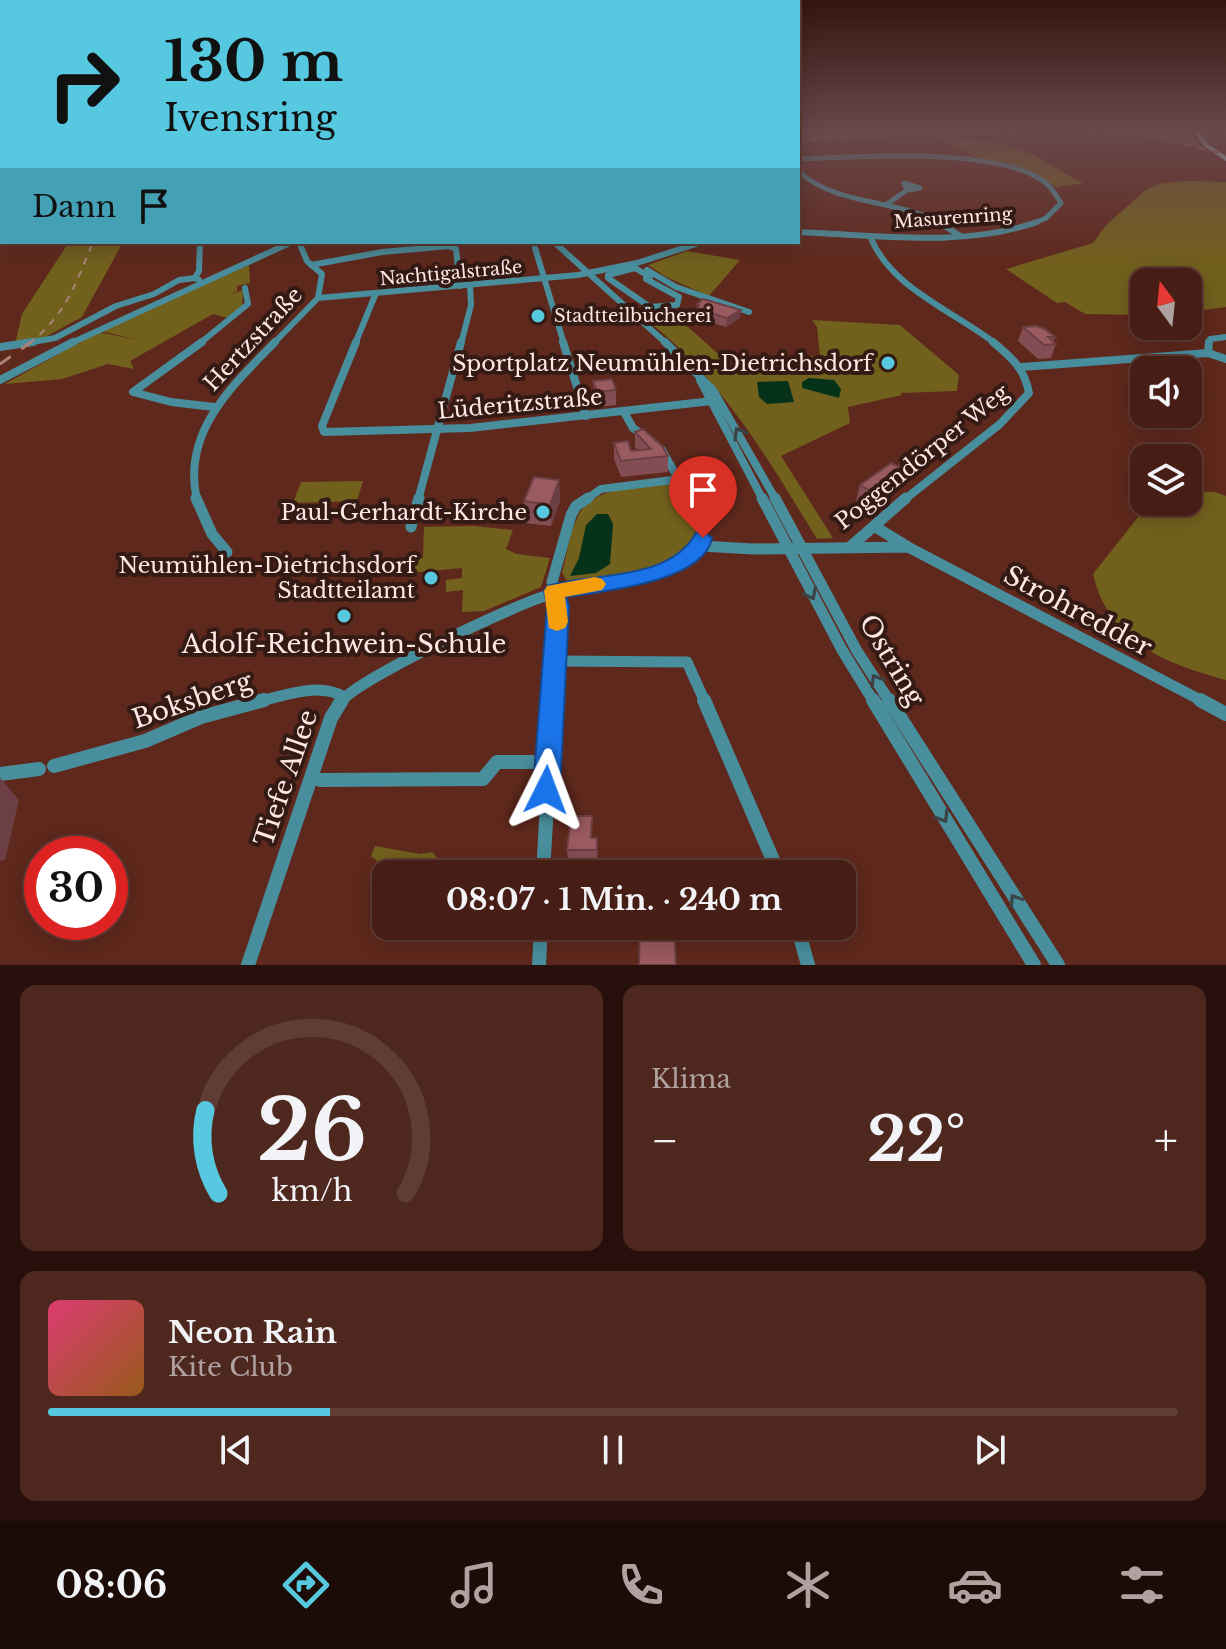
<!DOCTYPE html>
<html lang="de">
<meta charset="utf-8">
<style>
:root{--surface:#471e15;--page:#4e271e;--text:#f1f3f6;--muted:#b0a2a0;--line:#5f3c34;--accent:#56c9e1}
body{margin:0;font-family:"Libre Baskerville",serif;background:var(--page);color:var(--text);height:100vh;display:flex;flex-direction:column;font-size:30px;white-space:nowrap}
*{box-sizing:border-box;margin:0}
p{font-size:26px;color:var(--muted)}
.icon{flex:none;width:44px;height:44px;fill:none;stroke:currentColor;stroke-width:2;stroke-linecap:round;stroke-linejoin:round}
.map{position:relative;height:965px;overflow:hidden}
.drawer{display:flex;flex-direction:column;gap:20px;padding:20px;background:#27100c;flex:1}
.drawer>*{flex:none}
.hud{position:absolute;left:0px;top:0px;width:800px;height:244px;box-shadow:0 4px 20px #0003,0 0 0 2px var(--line);background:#56c9e1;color:#111;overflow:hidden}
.needle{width:52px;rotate:345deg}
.tools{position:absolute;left:1130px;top:268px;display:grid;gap:16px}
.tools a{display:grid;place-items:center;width:72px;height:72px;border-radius:16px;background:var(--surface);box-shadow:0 4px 20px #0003,0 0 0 2px var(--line);font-size:40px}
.speed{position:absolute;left:24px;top:836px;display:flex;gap:16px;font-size:40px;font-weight:700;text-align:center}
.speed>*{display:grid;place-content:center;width:104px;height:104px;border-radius:50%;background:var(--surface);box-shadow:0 4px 20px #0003,0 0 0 2px var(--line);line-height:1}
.speed .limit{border:12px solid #d22;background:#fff;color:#111}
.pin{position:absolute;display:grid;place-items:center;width:68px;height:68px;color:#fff;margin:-82px -34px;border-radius:50% 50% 50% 0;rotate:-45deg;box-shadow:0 0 8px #0007}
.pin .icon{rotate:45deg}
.me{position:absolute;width:88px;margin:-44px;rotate:3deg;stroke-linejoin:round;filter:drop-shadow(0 0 6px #0008)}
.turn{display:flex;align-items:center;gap:28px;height:168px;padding:0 32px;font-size:36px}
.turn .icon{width:104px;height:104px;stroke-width:2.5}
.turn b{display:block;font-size:56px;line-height:68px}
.then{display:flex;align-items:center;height:76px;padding:0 32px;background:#0003;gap:16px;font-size:30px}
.big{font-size:60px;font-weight:700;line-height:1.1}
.drawer .card{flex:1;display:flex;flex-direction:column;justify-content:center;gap:12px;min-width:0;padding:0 28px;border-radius:16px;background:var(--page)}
.drawer .dial{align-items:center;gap:0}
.dial svg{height:208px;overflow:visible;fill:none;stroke:var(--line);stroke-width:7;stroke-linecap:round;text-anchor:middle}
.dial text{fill:var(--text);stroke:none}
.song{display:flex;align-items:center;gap:24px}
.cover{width:96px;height:96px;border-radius:12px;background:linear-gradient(135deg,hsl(340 70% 55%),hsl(30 70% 35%))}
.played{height:8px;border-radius:4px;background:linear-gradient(90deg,var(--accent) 25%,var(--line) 25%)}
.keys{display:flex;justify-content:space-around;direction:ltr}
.heat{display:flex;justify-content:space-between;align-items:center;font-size:44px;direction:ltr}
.drawer .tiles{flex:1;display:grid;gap:20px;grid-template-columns:1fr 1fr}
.card:last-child{grid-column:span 2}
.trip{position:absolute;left:372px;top:860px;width:484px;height:80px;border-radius:16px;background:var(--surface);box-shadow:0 4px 20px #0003,0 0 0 2px var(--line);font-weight:700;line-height:80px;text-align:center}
.menu{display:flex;height:128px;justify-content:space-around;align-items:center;background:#1c0c08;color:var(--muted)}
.menu .icon{width:56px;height:56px}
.menu .current{color:var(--accent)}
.menu b{font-size:36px;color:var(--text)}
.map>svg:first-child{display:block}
.green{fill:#72601d}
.water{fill:#063219}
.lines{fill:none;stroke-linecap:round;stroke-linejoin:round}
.minor-far4{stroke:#498e9d;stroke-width:5}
.minor-far3{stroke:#498e9d;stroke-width:6}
.minor-far2{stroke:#498e9d;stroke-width:8}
.minor-far1{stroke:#498e9d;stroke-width:11}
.minor{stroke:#498e9d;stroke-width:14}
.highway{fill:#b2f0ff;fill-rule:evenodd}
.rail-far1{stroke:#aa837a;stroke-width:2;stroke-dasharray:7 7;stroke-linecap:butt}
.rail{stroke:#aa837a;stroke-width:3;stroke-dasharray:13 13;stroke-linecap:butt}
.wall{fill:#844d53}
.shaded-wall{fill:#6b3f43}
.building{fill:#995a60;stroke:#6b3f43;stroke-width:2}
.oneway{stroke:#3b4345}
.route{fill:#1a73e8;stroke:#114b97;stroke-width:2}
.slow{fill:#f59e0b}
.poi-dot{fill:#56c9e1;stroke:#341a15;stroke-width:3}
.labels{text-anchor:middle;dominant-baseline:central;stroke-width:8;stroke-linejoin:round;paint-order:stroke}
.far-street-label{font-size:18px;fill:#fee8e3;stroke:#341a15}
.far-poi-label{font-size:18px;fill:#fee8e3;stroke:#341a15;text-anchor:start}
.street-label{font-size:22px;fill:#fee8e3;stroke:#341a15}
.poi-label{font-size:22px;fill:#fee8e3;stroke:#341a15;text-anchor:end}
.near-street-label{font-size:26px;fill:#fee8e3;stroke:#341a15}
.near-poi-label{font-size:26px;fill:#fee8e3;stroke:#341a15}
</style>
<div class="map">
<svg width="1226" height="965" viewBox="0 0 1226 965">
<rect width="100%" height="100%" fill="#5f281c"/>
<g class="green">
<polygon points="798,130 931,130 943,134 798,142"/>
<polygon points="1099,130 1189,130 1201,147"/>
<path d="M932 136C957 135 1003 143 1027 152 1047 160 1063 175 1084 183L1056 187 1043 179 981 159Z"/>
<polygon points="1190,181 1226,182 1226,307 1188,312 1188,282 1144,282 1144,315 1085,314 1065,302 1057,303 1006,269 1093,243 1106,225 1147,189 1162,183"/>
<polygon points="69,242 123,242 82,317 38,341 15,344 22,314"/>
<polygon points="687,251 740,260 709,296 666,277 648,265"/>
<polygon points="249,265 250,283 237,286 237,291 228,295 243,290 242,308 228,318 213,314 130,361 134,369 108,364 62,379 5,384 98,332 138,340 101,331"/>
<path d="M679 319 733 367 799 355 820 356 817 327 812 320 900 325 959 375 957 391 900 393 902 395 848 407 850 423 781 456 833 538 817 539C770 462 724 383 653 325Z"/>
<polygon points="363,481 357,501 293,503 301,482"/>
<path d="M677 483 696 530C688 571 603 579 569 584L562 573C567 554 570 531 579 514 596 484 647 487 677 483Z"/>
<path d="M1188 491 1215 492 1226 496V680C1164 663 1109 642 1093 574L1150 502H1188Z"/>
<polygon points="474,526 513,530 506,549 517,554 550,558 541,587 484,611 462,612 463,590 446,592 446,580 462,578 462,568 408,573 409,559 423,558 424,527"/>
<polygon points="375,846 420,854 432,852 438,859 425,874 386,874 387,869 371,856"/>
</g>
<g class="water">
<polygon points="809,378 834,380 841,389 839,398 802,388 802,382"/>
<polygon points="788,381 794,402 767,404 759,397 757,382"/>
<polygon points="597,514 608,514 613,524 610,564 596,573 570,576 579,558 586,525"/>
</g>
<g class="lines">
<g class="minor-far4">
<path d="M798 159C858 157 999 146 1046 183 1052 188 1057 197 1061 203L1046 218 1032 224"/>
<path d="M798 171C838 207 896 198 941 224"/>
<polygon points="904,183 920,188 907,190"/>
<polyline points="887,204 907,190"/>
</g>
<g class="minor-far3">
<polyline points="938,222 959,235"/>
<path d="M798 232C875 235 963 248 1037 222"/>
<path d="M870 236C890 288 954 311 996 344"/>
<polyline points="554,242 667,344"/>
<polyline points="535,248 564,344"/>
<polyline points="311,265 382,252 449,246 456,249 460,286"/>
<polygon points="635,268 650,277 646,279 679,297 677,305 650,307 608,278 608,275"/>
<polyline points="647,270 676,287 749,312"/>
<polyline points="199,280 195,278 199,271 200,242"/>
<polyline points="318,298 578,275 637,263 702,242"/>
<polyline points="21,344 55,338 116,306 154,294 179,280 195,278"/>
<polyline points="69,344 292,242"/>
<polyline points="199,344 248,304 245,288"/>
<polyline points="273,344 318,298 322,274 307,261 299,242"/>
<polyline points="355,344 376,293"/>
<polyline points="461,344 471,305 470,285"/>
<polyline points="1208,344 1210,339 1226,337"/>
</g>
<g class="minor-far2">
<polyline points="202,342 133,392 171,402 214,407"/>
<polyline points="356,342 322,426 324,432 470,428 712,401"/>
<polyline points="563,342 586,416"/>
<polyline points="665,342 713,390 776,500"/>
<polyline points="0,347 33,342"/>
<polyline points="1208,353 1209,342"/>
<polyline points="1022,367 1208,353 1226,359"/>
<polyline points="0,380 73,342"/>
<polyline points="700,380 763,500"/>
<polyline points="624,412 633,428 647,438"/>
<polyline points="662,450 690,500"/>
<path d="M197 500C181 432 233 385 275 342"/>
<polyline points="418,500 461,342"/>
<polyline points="585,500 601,489 680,479"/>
<path d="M904 500 1000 424 1029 393C1025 369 1011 357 993 342"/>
</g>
<g class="minor-far1">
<polyline points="196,498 212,534 227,552"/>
<polyline points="762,498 842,650 874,702"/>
<polyline points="775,498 857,651 890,702"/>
<polyline points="874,526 908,547"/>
<polyline points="411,527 419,498"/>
<polyline points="701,546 753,549 908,547 1204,702"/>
<polyline points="850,547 906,498"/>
<polyline points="555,661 687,662 705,702"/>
<path d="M255 702C283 697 318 681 344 697"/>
<path d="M341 702C354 681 521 601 552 594 605 580 656 582 701 546L702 526 689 498"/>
<polyline points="553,702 558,606 552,582 571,515 576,506 588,498"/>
</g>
<g class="minor">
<polyline points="704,700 779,874"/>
<polyline points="873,700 1034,965"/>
<polyline points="889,700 1058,965"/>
<polyline points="1200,700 1226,714"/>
<polyline points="54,766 145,741 201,717 264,700"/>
<polyline points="0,774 39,769"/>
<polyline points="320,780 483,779 497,762 547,762"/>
<polyline points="543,874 553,700"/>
<polyline points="797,926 808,965"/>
<polyline points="248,965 331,718 342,700"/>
<polyline points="539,965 541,926"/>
</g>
<polygon class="highway" points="1192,130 1199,130 1208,144 1226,156 1226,161 1204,146"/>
<g class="rail-far1">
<polyline points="1088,130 1153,137 1226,154"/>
<polyline points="798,140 1038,130"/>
<path d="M29 344C67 313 75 285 93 242"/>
</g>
<polyline class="rail" points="0,364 31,342"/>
</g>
<g class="wall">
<polygon points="0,222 2,222 2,242 10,242 7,245 0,245"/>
<polygon points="697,304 741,310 740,318 726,327 696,318"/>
<polygon points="1023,327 1055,337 1053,341 1056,344 1051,358 1038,359 1018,341"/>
<polygon points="593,381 616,390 616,405 597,407 594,396"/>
<polygon points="635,432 668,456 668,472 621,477 614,459 614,443 631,451 638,450 635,447"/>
<polygon points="906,470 902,486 871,509 856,501 860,485"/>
<polygon points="559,480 560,501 551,526 525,523 524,501"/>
<polygon points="597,838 598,870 569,871 567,850"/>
</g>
<g class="shaded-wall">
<polygon points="741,310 740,318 726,327 727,318"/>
<polygon points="906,470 902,486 871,509 876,494"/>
<polygon points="559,480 560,501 551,526 550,505"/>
<polygon points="0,778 19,800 5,860 0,861"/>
</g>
<g class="building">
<polygon points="0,222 2,222 2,232 0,233"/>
<polygon points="703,299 741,310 727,318 697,309 699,305 697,304"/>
<polygon points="1037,326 1045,329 1055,337 1048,337 1056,344 1044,345 1023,327"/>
<polygon points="612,379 616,390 597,392 593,381"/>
<polygon points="643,429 662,446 668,456 621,461 614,443 628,441 631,451 651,449 635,432"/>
<polygon points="891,463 906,470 876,494 860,485"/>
<polygon points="534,477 559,480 550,505 524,501"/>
<polygon points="571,816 592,816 591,838 597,838 597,850 567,850"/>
<polygon points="641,867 656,867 657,874 641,874"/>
<polygon points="640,926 674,926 676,965 639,965"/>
</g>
<defs><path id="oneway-chevron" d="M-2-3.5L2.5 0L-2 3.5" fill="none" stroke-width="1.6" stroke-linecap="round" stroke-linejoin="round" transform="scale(2)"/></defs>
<g class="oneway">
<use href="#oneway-chevron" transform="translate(739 433) rotate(-121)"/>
<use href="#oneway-chevron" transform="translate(811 594) rotate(63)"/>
<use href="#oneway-chevron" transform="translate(876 680) rotate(-122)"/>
<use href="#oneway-chevron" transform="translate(943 817) rotate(59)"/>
<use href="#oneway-chevron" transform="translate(1015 900) rotate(-124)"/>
</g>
<linearGradient id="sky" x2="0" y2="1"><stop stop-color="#34160f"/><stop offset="0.49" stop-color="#69484b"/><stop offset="1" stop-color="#69484b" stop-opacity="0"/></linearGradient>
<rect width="1226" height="265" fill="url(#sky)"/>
<path class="route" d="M703 531 712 538C704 582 603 591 566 597L569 606 560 790 556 799 546 803 537 799 533 790 547 606 544 591 547 586C594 572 669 582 696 533Z"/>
<polygon class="slow" points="595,577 602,579 606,584 602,590 565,597 568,622 565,628 557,631 549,628 544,591 547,586"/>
<g class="poi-dot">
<circle cx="538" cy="316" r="8"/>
<circle cx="888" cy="363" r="8"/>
<circle cx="543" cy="512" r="8"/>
<circle cx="431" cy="578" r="8"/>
<circle cx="344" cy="616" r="8"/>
</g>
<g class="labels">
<g class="far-street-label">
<text transform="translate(953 218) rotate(-4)">Masurenring</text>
<text transform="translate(451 273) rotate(-5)">Nachtigalstraße</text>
</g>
<g class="far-poi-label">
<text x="554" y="316">Stadtteilbücherei</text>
</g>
<g class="street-label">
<text transform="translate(253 339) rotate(-47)">Hertzstraße</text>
<text transform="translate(520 404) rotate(-5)">Lüderitzstraße</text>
<text transform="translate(922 457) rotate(-39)">Poggendörper Weg</text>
</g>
<g class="poi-label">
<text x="872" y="363">Sportplatz Neumühlen-Dietrichsdorf</text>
<text x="527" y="512">Paul-Gerhardt-Kirche</text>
<text x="415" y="565">Neumühlen-Dietrichsdorf<tspan x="415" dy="25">Stadtteilamt</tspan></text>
</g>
<g class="near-street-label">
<text transform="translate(1078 611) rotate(28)">Strohredder</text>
<text transform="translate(892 660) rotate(59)">Ostring</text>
<text transform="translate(192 700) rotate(-19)">Boksberg</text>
<text transform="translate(286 778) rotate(-71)">Tiefe Allee</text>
</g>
<g class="near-poi-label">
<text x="344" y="644">Adolf-Reichwein-Schule</text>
</g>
</g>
</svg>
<div class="tools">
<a><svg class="needle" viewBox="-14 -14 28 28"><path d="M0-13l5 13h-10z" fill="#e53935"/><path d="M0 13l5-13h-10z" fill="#b0a2a0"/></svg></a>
<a><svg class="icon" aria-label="sound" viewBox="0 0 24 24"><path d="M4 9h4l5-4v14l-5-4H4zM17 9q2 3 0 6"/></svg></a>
<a><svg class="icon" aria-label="layers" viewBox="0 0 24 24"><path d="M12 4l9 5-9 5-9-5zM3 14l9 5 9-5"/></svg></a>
</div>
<div class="speed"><div class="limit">30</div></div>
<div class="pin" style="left:703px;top:538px;background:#d93025"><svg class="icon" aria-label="arrive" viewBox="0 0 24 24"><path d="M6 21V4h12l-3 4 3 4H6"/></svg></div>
<svg class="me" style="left:546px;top:790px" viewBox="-20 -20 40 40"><path d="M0-17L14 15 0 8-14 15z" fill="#1a73e8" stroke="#fff" stroke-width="4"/></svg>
<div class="trip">08:07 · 1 Min. · 240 m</div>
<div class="hud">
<div class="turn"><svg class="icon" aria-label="right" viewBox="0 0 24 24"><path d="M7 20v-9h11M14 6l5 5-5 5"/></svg><div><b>130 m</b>Ivensring</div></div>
<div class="then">Dann<svg class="icon" aria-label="arrive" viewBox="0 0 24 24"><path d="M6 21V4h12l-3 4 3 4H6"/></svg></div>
</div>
</div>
<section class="drawer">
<div class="tiles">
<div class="card dial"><svg viewBox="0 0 100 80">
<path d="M14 69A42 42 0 1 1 86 69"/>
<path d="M14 69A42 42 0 0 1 9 37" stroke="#56c9e1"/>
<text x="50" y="56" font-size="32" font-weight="700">26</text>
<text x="50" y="72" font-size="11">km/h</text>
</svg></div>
<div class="card"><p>Klima</p>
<div class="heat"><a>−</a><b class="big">22°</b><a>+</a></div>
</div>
<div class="card">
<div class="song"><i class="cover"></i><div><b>Neon Rain</b><p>Kite Club</p></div></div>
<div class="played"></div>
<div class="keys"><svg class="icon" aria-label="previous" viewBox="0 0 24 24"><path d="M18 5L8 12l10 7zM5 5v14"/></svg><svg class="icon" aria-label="pause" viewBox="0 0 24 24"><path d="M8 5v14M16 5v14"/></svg><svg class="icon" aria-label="next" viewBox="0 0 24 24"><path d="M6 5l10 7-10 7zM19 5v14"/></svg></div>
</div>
</div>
</section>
<nav class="menu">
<b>08:06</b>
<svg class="icon current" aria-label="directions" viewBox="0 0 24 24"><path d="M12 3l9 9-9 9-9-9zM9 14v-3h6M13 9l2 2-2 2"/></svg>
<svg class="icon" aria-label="music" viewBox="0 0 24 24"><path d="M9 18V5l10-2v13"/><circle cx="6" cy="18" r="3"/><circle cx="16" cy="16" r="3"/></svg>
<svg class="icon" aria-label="phone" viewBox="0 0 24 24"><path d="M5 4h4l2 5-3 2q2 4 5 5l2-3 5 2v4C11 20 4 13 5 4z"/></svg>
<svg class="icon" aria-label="climate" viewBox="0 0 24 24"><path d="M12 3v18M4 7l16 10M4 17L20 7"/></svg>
<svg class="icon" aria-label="car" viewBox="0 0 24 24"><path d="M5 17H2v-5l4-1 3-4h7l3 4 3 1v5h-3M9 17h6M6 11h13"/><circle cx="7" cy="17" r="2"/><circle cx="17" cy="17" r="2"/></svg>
<svg class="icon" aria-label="filters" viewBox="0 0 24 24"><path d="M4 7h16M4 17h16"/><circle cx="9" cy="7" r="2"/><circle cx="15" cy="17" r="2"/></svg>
</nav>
